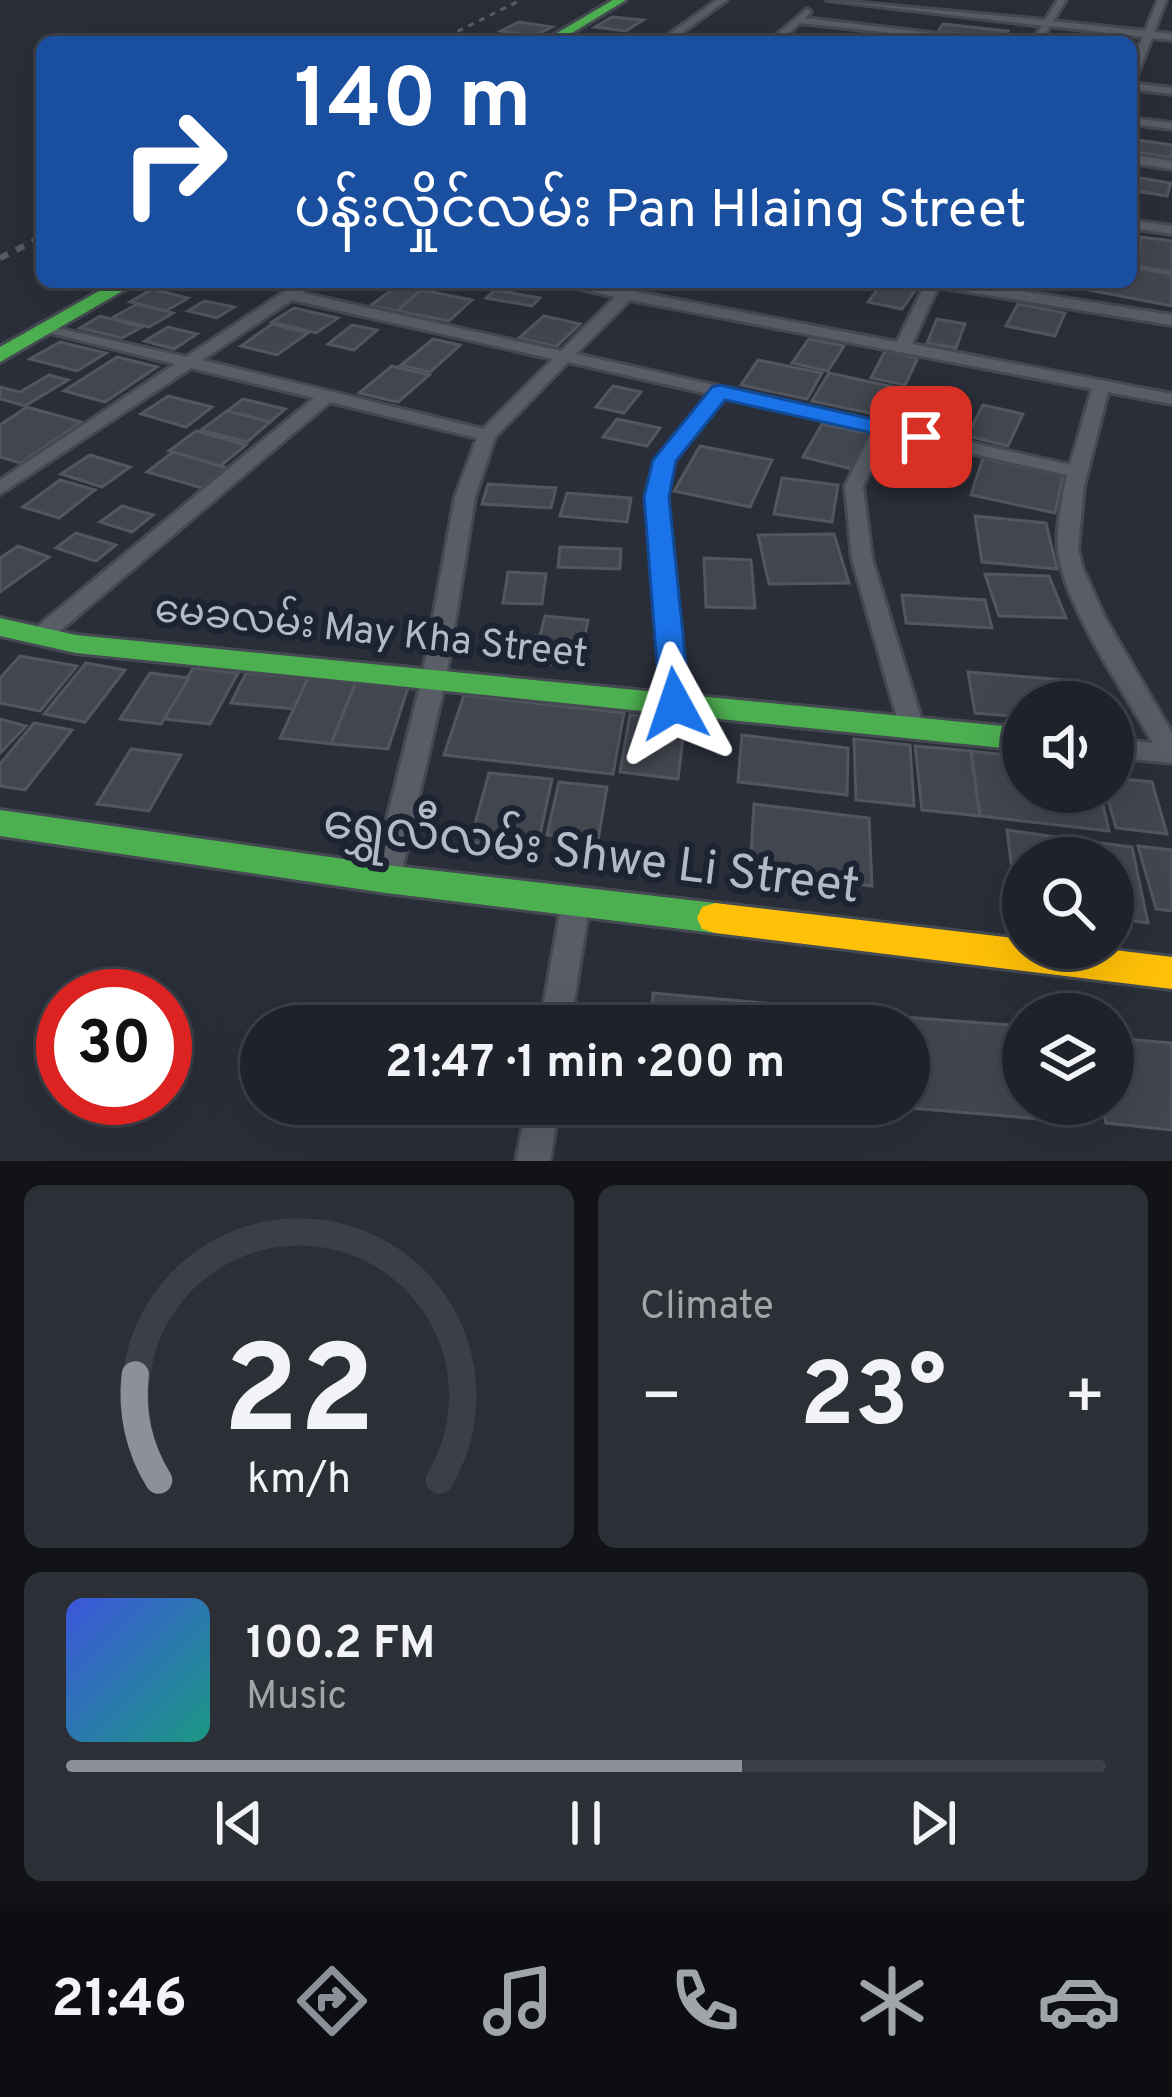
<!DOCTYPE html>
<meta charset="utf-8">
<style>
:root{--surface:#1f222a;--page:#2c2f36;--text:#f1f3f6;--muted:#a1a4a8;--line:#3c3f47;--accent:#8c9099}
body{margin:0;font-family:Overpass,"Noto Sans Myanmar",sans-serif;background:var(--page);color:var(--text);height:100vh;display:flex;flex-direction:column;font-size:45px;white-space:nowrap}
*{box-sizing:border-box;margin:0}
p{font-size:39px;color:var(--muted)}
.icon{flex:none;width:66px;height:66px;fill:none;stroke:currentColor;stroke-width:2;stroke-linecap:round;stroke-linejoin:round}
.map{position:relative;height:1161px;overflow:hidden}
.drawer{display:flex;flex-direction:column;gap:24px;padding:24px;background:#111317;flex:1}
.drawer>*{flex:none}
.hud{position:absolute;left:36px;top:36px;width:1101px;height:252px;border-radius:18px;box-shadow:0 12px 48px #0002,0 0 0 3px var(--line);background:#1a4fa0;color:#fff;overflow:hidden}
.controls{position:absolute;left:1002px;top:681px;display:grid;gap:24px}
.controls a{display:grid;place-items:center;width:132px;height:132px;border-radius:50%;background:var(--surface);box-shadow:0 12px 48px #0002,0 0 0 3px var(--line);font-size:60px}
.speed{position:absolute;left:36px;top:969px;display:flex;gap:24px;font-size:60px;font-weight:700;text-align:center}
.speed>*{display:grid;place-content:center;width:156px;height:156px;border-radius:50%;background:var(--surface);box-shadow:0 12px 48px #0002,0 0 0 3px var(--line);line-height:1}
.speed .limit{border:18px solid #d22;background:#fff;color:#111}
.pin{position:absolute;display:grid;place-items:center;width:102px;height:102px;color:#fff;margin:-51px;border-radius:24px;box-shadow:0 6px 18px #0006}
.me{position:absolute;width:132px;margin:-66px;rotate:355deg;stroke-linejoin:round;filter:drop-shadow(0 0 9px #0008)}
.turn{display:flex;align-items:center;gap:42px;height:252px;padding:0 60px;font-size:54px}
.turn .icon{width:156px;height:156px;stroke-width:2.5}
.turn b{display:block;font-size:84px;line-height:102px}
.big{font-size:90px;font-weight:700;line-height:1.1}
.drawer .tile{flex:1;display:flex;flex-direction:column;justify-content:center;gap:18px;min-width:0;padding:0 42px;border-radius:18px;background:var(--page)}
.drawer .dial{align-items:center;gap:0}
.dial svg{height:312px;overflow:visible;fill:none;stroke:var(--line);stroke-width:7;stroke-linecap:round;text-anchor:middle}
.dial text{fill:var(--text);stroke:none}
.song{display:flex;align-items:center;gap:36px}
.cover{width:144px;height:144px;border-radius:18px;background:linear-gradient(135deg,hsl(230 70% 55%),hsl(170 70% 35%))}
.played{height:12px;border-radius:6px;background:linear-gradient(90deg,var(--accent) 65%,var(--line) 65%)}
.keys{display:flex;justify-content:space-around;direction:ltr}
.heat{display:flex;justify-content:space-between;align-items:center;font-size:66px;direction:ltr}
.drawer .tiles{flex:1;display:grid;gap:24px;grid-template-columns:1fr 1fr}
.tile:last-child{grid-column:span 2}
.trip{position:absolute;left:240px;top:1005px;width:690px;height:120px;border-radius:60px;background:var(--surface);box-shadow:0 12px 48px #0002,0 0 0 3px var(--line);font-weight:700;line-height:120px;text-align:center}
.tabs{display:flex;height:192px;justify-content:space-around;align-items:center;background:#0c0e11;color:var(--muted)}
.tabs .icon{width:84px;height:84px}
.tabs .current{color:var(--accent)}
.tabs b{font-size:54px;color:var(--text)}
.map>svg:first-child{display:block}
.building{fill:#42464e;stroke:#51565f;stroke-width:3}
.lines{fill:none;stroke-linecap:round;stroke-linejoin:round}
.street-casing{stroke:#454951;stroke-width:6}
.fast-casing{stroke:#454951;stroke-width:6}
.slow-casing{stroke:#454951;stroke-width:6}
.street{fill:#595d66;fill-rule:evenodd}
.fast{fill:#4caf50;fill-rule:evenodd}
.slow{fill:#ffc107;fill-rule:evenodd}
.rail-far1{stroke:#585c64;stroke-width:3;stroke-dasharray:6 6;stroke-linecap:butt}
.rail{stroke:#585c64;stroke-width:6;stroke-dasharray:9 9;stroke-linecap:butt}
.route{fill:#1a73e8;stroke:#114b97;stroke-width:3}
.labels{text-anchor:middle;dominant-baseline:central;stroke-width:12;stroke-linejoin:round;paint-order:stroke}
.street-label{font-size:39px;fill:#b3b9c9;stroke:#1c2333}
.near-street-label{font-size:48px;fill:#b3b9c9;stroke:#1c2333}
</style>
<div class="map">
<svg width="1172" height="1161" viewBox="0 0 1172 1161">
<rect width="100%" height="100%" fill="#292e38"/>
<g class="building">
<polygon points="612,17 643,20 626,31 595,27"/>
<polygon points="519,22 552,27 534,36 501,31"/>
<polygon points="943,24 1008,31 1004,39 938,32"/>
<polygon points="1131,139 1172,145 1172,158 1131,151"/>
<polygon points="1140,178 1171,183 1167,196 1136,191"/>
<polygon points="1141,237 1172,241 1172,272 1137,266"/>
<polygon points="1131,267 1172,274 1172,306 1084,289 1086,282 1131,282"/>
<polygon points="883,282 889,282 917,288 902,309 868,302"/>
<polygon points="397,286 421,290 397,311 370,306"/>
<polygon points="152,289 188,298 166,311 130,302"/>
<polygon points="421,290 472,300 449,321 397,311"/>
<polygon points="495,290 540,298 532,306 486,298"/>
<polygon points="204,301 234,307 217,318 188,311"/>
<polygon points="137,304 173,313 149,327 112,318"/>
<polygon points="1018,304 1065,313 1055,336 1006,326"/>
<polygon points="294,308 338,318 316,333 272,322"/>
<polygon points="100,316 142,327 122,338 80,328"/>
<polygon points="544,316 580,324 556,347 519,338"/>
<polygon points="937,319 965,324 956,348 927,343"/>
<polygon points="272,324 308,333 277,355 241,346"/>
<polygon points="352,325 377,330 354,350 328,344"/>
<polygon points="168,327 197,334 174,349 145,341"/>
<polygon points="433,339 460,345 430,372 401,365"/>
<polygon points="809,339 844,346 828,371 792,363"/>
<polygon points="60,342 106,353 77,371 30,359"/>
<polygon points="885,351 918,358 905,385 871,378"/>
<polygon points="117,357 157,367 105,402 64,391"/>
<polygon points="758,360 822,373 807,399 741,385"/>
<polygon points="392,366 429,375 398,402 359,393"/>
<polygon points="829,373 903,389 889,417 812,401"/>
<polygon points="49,375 68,380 25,406 0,399 0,387 20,392"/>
<polygon points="613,386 641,392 624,413 596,407"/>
<polygon points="168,396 212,407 186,427 141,414"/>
<polygon points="243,399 285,409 270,422 227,411"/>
<polygon points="983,405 1023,414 1008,446 967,436"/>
<polygon points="27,407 81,422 21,463 0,457 0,425"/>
<polygon points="227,411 270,422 247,442 201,430"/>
<polygon points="617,419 660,428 647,446 603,437"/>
<polygon points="822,424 870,434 852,469 803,457"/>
<polygon points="196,431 246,445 220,466 169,451"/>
<polygon points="700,446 772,460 750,507 674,491"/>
<polygon points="173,452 220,466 228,468 202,488 147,472"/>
<polygon points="90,455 130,467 102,487 61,474"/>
<polygon points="983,458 1063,476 1055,513 971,495"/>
<polygon points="782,478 838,485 832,522 774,514"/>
<polygon points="60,480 95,490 59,518 23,507"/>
<polygon points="488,484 556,488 551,508 482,504"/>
<polygon points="567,493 631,498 627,522 560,516"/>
<polygon points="122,506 153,515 132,532 100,522"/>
<polygon points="975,516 1046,523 1057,569 982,562"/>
<polygon points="76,533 116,545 96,561 56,548"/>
<polygon points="834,534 849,583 769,584 758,535"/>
<polygon points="18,546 49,557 0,592 0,558"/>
<polygon points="560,547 621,549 620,569 558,567"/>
<polygon points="704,558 751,560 755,608 706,607"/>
<polygon points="508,572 546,574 542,604 503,603"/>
<polygon points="985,574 1049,576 1066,618 999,616"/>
<polygon points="902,595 985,600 992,628 906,623"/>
<polygon points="545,616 588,620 578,667 533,663"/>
<polygon points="20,656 77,666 40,711 0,703 0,678"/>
<polygon points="86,663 125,670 85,722 44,714"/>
<polygon points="193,668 238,673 210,724 164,719"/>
<polygon points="968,672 1065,680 1070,702 1023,702 1023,717 975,713"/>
<polygon points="150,673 189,678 161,724 120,719"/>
<polygon points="246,673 308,678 294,709 231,703"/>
<polygon points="308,678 356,682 331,744 280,738"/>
<polygon points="356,682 408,688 388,749 331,744"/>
<polygon points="464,695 624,713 613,774 444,755"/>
<polygon points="630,715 685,721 678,779 620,772"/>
<polygon points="0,719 26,726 0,753"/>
<polygon points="34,723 72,730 25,790 0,786 0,764"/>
<polygon points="742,735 848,748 847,795 738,782"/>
<polygon points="854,739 910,745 914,806 856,800"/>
<polygon points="915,746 971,751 980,816 922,810"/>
<polygon points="131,749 181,755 149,811 97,804"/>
<polygon points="971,751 1023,757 1023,792 1100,792 1109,831 980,816"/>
<polygon points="489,773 552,779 537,849 470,842"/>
<polygon points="1113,778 1152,782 1167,834 1116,828 1106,792 1113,792"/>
<polygon points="559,782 607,787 598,840 547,835"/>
<polygon points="754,804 869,818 872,886 750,871"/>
<polygon points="1007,830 1070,839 1074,858 1023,858 1023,904 1016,903"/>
<polygon points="1078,840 1132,847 1148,923 1113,918 1113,858 1082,858"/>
<polygon points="1138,846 1172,850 1172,911 1156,909"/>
<polygon points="653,993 853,1011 854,1026 651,1026"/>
<polygon points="864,1014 1023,1026 1023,1104 1083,1104 1088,1123 874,1105 909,1104 909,1026 865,1026"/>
<polygon points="1113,1038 1172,1043 1172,1130 1106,1123 1102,1104 1113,1104"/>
</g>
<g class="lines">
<defs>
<g id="street">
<polygon points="717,0 727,0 669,42 658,42"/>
<polygon points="827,0 1045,20 1058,0 1066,0 1053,21 1145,31 1158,0 1166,0 1154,32 1172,34 1172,40 1152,38 1136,78 1131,81 1131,65 1143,37 1050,26 1041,42 1031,42 1042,26"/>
<polygon points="807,9 811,12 805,18 1007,42 976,42 800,23 779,42 768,42"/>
<polygon points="1131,83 1172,88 1172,94 1131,89"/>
<polygon points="1131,118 1172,123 1172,129 1131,124"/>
<polygon points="1131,155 1172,161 1172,169 1131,163"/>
<polygon points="1131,220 1172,226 1172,234 1131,228"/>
<path d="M299 282H316L302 293 561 351 615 297 552 282H582L623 290 631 282H646L637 292 897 342 926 282H964L1172 315V325L938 287 912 344 1172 394V404L1108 392 1084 486 1078 548 1082 567 1106 620 1172 733V763L1113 757V739L1153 743C1125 693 1064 606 1058 550 1056 526 1062 499 1067 475L888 435 863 486 872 559 924 728 921 734H903L900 728 852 559 845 486 872 431 724 398 674 461 667 497 687 704 683 710H667L663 704 647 497 656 460 709 394 568 362 495 437 475 497 446 678 400 879 396 887 386 890 376 887 372 879 422 678 455 497 477 438 330 402 48 641H32L29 636 32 631 314 398 191 368 0 494V480L175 364 43 331V325L186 357ZM292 300 553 359 483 429 202 360ZM630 300 1092 389 1070 465 576 354Z"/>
<polygon points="576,890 586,893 590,901 570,1026 540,1026 562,901 566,893"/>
<polygon points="527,1104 559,1104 550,1161 516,1161"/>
</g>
<g id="fast">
<polygon points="613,0 626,0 557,42 542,42"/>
<polygon points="115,282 138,282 0,362 0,347"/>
<polygon points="0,618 76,635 1023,728 1023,750 76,653 0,636"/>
<polygon points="0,810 386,865 715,903 728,907 733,918 728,929 715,933 386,893 0,836"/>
</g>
<polygon id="slow" points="715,903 1023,939 1023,948 1098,948 1172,957 1172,989 715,933 702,929 697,918 702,907"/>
</defs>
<use href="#street" class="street-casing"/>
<use href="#fast" class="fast-casing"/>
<use href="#slow" class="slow-casing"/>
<use href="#street" class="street"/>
<use href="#fast" class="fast"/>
<use href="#slow" class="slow"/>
<polyline class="rail-far1" points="436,42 521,0"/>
<polyline class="rail" points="0,258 42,237"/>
</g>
<polygon class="route" points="720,385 921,430 933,437 921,444 725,400 676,461 669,497 690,704 686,711 664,711 660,704 644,497 653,460 712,387"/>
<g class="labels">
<g class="street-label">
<text transform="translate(371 634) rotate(6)">မေခလမ်း May Kha Street</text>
</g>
<g class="near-street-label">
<text transform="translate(591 857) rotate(7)">ရွှေလီလမ်း Shwe Li Street</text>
</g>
</g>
</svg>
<div class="controls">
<a><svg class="icon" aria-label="sound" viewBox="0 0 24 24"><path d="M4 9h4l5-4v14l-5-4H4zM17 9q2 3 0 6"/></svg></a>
<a><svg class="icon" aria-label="search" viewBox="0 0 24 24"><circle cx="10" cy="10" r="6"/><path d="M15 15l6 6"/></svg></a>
<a><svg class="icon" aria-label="layers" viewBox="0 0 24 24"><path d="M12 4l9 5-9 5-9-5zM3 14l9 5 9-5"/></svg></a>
</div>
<div class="speed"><div class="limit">30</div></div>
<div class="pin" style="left:921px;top:437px;background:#d93025"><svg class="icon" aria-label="arrive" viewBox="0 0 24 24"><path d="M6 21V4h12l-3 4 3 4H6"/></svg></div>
<svg class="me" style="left:675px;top:704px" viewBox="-20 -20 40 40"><path d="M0-17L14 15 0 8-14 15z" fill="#1a73e8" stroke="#fff" stroke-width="4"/></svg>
<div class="trip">21:47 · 1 min · 200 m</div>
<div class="hud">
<div class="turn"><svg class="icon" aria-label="right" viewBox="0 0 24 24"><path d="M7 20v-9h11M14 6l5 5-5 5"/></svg><div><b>140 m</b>ပန်းလှိုင်လမ်း Pan Hlaing Street</div></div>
</div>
</div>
<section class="drawer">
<div class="tiles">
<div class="tile dial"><svg viewBox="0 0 100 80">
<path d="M14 69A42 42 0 1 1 86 69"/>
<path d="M14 69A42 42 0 0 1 8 42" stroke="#8c9099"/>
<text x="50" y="56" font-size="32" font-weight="700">22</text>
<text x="50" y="72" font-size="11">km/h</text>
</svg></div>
<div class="tile"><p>Climate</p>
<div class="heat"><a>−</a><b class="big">23°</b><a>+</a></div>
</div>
<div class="tile">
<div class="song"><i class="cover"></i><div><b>100.2 FM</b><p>Music</p></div></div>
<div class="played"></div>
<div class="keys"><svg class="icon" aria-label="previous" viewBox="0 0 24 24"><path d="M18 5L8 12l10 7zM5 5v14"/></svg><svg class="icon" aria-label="pause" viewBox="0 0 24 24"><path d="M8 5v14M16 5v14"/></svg><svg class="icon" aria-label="next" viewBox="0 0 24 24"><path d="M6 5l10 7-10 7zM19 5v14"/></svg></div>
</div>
</div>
</section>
<nav class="tabs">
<b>21:46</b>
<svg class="icon current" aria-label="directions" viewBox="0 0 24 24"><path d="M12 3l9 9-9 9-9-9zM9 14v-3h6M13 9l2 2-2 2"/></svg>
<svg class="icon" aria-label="music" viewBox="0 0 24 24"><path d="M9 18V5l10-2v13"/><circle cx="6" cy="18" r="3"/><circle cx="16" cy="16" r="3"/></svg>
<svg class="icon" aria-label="phone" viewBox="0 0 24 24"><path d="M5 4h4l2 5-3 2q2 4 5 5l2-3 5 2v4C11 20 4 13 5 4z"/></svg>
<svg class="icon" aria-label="climate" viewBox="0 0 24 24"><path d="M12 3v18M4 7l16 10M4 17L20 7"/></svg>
<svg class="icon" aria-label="car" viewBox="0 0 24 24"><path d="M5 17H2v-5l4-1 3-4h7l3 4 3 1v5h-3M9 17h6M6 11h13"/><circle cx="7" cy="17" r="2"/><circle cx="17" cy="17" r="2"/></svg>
</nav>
